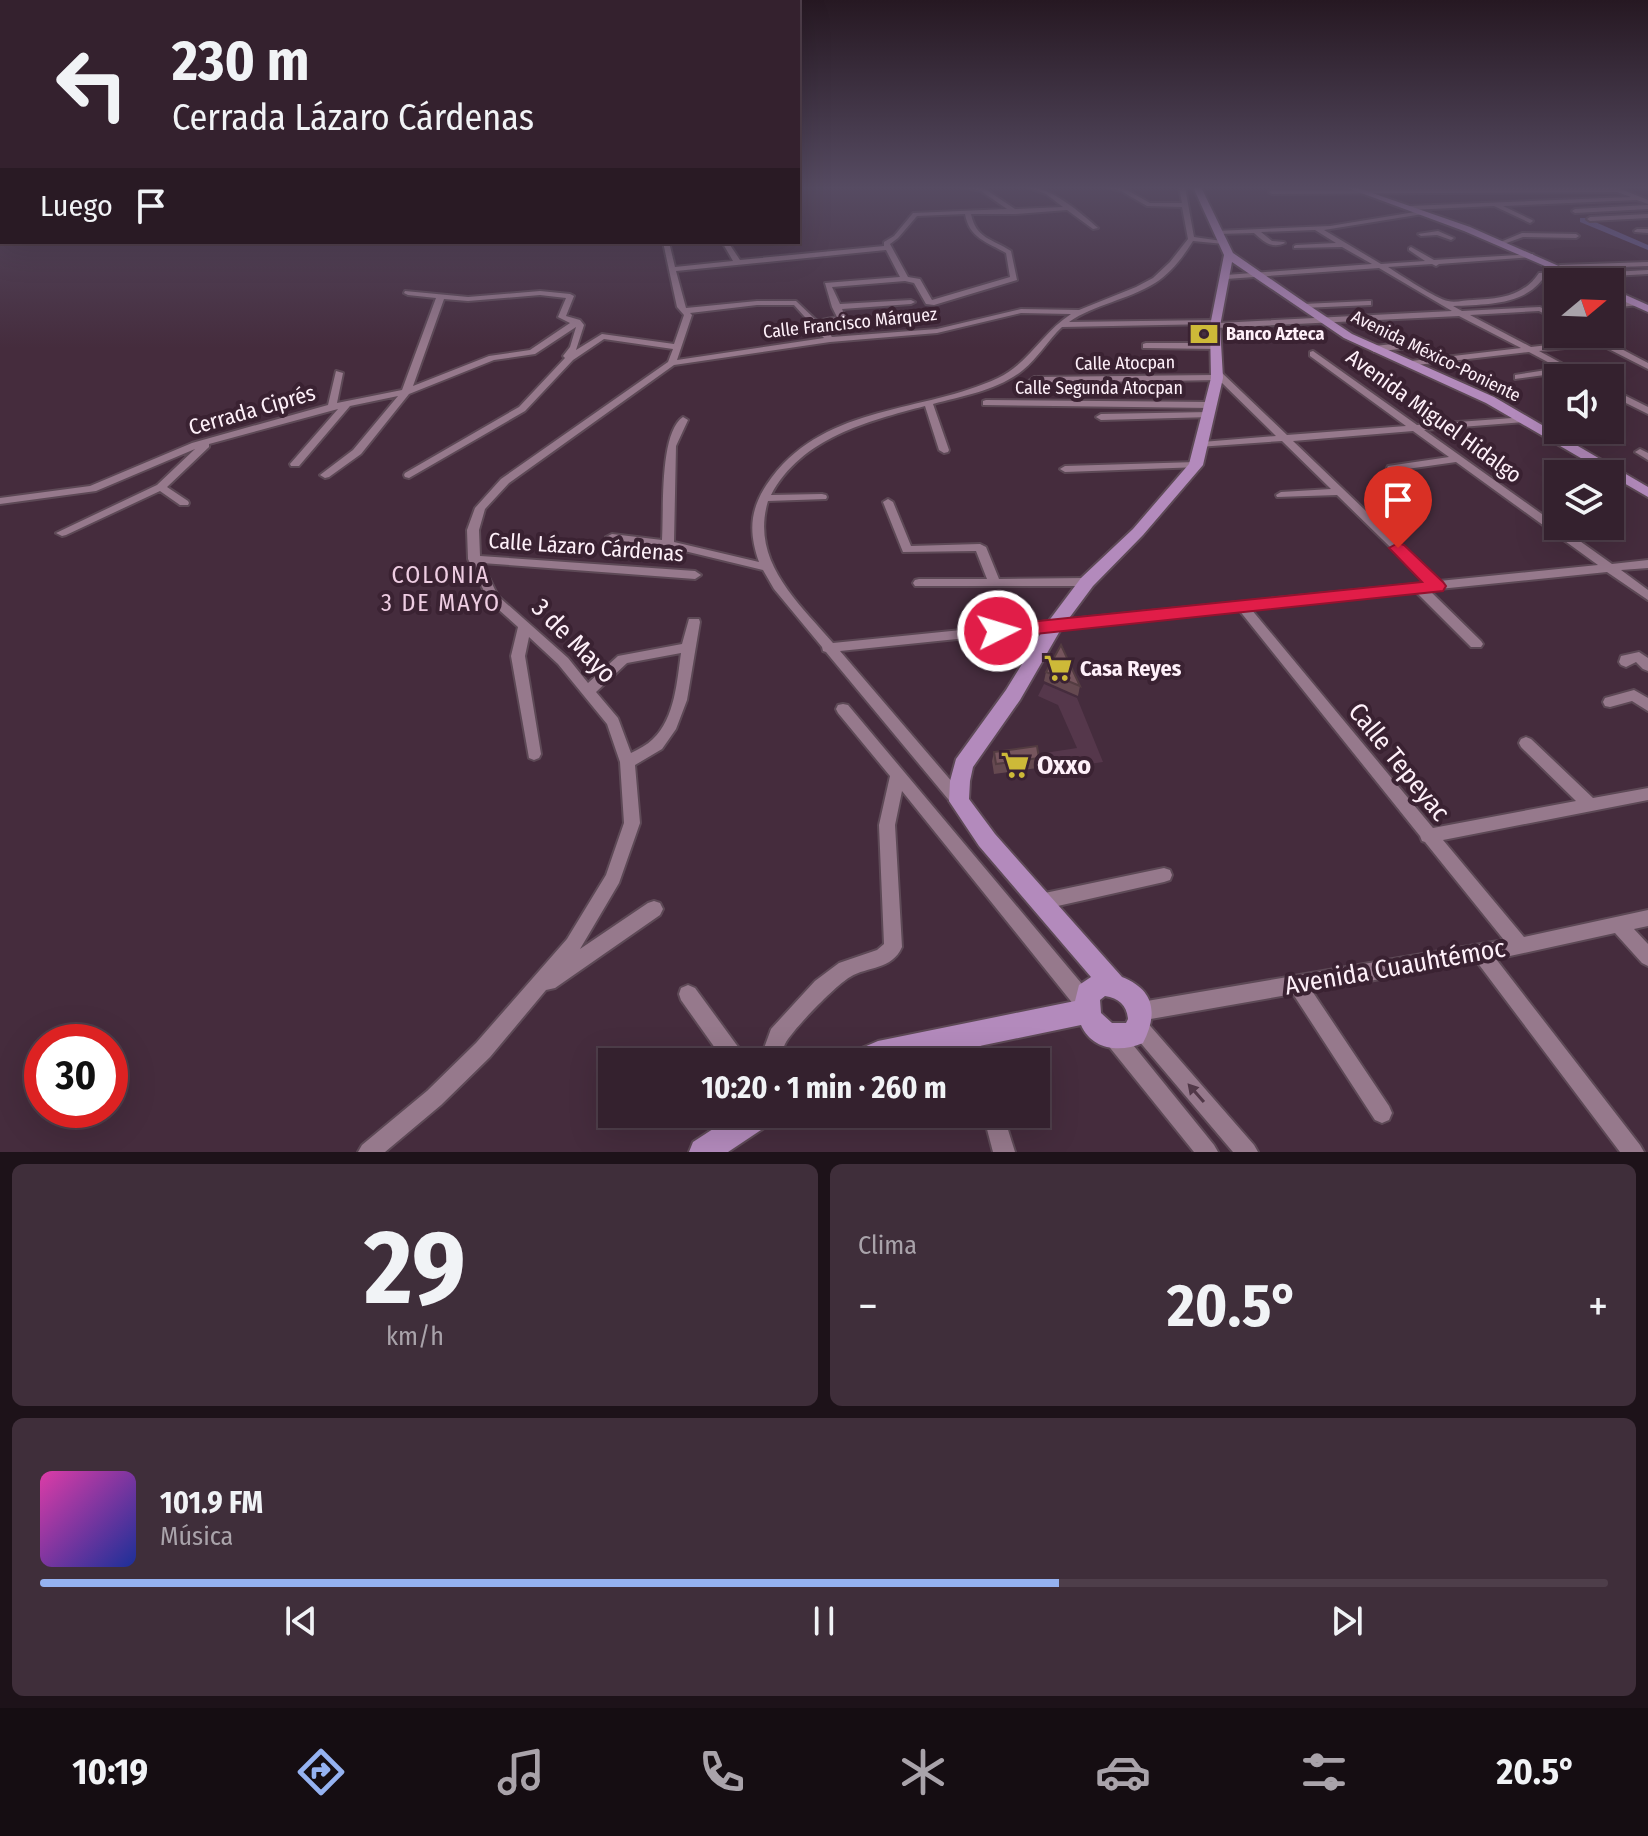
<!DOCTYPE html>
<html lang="es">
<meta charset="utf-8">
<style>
:root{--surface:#34212e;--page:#3f2e3a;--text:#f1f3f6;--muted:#a9a3aa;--line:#4e3e4a;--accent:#95b2f1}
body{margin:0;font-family:"Fira Sans Condensed",sans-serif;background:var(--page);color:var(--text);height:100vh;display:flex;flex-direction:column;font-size:30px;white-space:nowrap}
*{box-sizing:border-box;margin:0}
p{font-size:26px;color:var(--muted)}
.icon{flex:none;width:44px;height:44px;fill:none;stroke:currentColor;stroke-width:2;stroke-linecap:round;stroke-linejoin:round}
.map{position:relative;height:1152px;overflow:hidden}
.details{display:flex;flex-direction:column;gap:12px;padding:12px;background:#1d1219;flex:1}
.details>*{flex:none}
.hud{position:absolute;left:0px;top:0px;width:800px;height:244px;box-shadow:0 8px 32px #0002,0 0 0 2px var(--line);background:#34212e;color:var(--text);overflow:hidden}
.needle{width:52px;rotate:71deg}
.buttons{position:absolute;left:1544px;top:268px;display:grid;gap:16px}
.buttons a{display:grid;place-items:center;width:80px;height:80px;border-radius:0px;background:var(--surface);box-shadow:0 8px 32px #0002,0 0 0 2px var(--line);font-size:40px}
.speed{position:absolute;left:24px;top:1024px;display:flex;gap:16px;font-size:40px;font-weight:700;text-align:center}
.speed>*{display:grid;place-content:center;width:104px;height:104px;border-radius:50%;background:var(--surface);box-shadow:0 8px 32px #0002,0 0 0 2px var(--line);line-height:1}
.speed .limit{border:12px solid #d22;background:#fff;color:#111}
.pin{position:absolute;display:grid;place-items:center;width:68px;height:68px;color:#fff;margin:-82px -34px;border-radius:50% 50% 50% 0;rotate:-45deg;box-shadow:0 0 8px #0007}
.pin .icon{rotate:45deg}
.me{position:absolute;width:88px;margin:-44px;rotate:85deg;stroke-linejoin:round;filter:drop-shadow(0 0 6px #0008)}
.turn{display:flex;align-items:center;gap:28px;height:168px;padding:0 40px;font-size:36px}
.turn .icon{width:104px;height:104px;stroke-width:2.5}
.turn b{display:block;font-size:56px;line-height:68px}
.then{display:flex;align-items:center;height:76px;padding:0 40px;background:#0003;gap:16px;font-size:30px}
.big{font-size:60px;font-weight:700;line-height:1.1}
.details .tile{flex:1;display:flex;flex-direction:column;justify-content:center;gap:12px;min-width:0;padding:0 28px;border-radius:12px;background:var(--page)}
.details .dial{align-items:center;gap:0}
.dial b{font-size:104px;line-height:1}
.song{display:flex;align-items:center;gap:24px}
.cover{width:96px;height:96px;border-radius:12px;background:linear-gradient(135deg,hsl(320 70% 55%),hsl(230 70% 35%))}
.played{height:8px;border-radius:4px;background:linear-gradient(90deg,var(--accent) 65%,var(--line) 65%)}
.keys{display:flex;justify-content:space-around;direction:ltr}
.heat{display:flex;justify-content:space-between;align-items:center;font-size:44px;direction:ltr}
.details .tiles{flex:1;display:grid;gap:12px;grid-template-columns:1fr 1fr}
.tile:last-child{grid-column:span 2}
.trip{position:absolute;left:598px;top:1048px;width:452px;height:80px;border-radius:0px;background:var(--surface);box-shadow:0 8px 32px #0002,0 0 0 2px var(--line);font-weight:700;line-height:80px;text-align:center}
.tab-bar{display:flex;height:128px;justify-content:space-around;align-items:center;background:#150d12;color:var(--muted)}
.tab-bar .icon{width:56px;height:56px}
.tab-bar .active{color:var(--accent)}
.tab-bar b{font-size:36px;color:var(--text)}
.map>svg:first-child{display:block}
.built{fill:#55374b}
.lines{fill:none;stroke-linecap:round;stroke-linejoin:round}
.canal{fill:#655b91;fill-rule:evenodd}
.minor-casing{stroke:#5d4956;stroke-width:4}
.major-casing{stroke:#5d4956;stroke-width:4}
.minor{fill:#96798c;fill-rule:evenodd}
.major{fill:#b38abc;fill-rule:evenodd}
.wall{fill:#654950}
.building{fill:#76555d;stroke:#533c41;stroke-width:2}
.oneway{fill:#513848}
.route{fill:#e11d48;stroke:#92132f;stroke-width:2}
.labels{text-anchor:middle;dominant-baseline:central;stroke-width:8;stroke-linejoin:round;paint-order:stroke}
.far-street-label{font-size:18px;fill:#fef0f9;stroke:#3a2232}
.far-poi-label{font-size:18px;font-weight:bold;fill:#fef0f9;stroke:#3a2232;text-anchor:start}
.street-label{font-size:22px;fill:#fef0f9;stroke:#3a2232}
.poi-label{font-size:22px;font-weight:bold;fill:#fef0f9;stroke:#3a2232;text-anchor:start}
.neighbourhood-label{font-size:24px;letter-spacing:2px;fill:#eecde2;stroke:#3a2232}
.near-street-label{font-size:26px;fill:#fef0f9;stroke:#3a2232}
.near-poi-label{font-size:26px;font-weight:bold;fill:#fef0f9;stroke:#3a2232;text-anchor:start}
</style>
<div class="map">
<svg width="1648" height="1152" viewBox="0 0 1648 1152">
<rect width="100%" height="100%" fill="#452c3d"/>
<polygon class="built" points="1044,684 1077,698 1103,762 1041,771 1038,754 1077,748 1058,705 1038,696"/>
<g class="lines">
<polygon class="canal" points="1580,218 1586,218 1648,245 1648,250 1580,222"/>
<defs>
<g id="minor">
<path d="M963 187 985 189 1015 209 1063 207 1046 194 1027 187C1050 186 1081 213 1098 228L1093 229 1067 210 1016 214H971C976 239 993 239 1011 251L1017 280 934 305 926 304 914 283 905 281 832 287 840 304 911 300 915 302 911 304 842 309 846 318 845 320 821 325 832 337 937 329 1021 309 1079 310 1136 287 1153 278 1170 262 1188 239 1182 207 1147 206 1121 191 1106 187 1125 189 1150 203H1182L1179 187H1185L1194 237 1222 241 1225 243 1224 244 1193 241C1183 257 1171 273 1155 283 1128 300 1095 304 1069 322L1216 320H1219V323L1452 311 1379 268 1226 279 1222 277 1226 275 1372 264 1342 247 1294 248V246L1296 245 1336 243 1315 230 1261 232 1272 241 1284 242 1285 243C1272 249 1264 242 1254 233L1217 234 1215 233V231L1330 226 1421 211 1423 212V214L1324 230 1381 264 1425 261 1409 250V248L1411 247 1434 260 1533 254V256L1531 257 1439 264 1436 266 1432 264 1388 267C1399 274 1438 300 1448 301 1455 303 1465 300 1473 300 1499 299 1524 296 1539 273L1573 271V275H1570L1544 277C1525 306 1485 304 1453 306L1462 311 1540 307 1558 316V321L1539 311 1470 315 1531 347 1591 340 1583 334H1593L1648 363V369L1599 344 1539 351 1589 378H1578L1567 372 1515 379V375L1559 368 1529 352 1408 366 1407 364 1411 361 1521 348 1459 316 1215 328H1212V324L1062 327C1048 340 1038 358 1023 370 999 390 963 396 933 404L949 450 948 452 944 453 939 450 925 406C868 421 801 438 771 495L822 494 826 495 827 497 826 499 768 501C750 561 798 602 833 643L1427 583 1337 495 1277 497 1276 495 1281 492 1331 489 1282 441 1198 447 1197 445 1202 442 1276 436 1219 380 1034 383 1030 380 1034 377 1214 375 1213 373 1217 370 1220 371 1287 435 1406 426 1310 356V352L1313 351 1417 425 1527 417V421L1524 422 1424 430 1612 564 1648 560V568L1621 570 1648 590V600L1607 572 1429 590 1481 641 1483 644 1481 647H1471L1416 592 1251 609 1433 828 1576 801 1521 747 1519 743 1521 739 1526 737 1531 739 1593 798 1648 788V800L1443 840 1524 937 1648 910V926L1634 929 1648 944V966L1642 963 1615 933 1496 959 1640 1145 1644 1152H1620L1477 962 1312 991 1389 1106 1392 1113 1389 1120 1382 1123 1375 1120 1293 994 1145 1020 1254 1145 1258 1152H1233L1133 1034 1130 1027 1133 1020 1137 1019 1134 1018 1132 1011 1134 1004 1141 1002 1504 940 1425 842 1422 841 1420 836 1239 610 840 651 965 797 967 801 965 805 959 807 953 805 826 652 823 651 822 647 774 589 763 570 668 547 612 540 606 537 612 534 662 540C664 511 659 433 683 417L688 420 676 446 674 542 759 562C747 528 751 505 772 477 828 404 923 413 998 378 1028 364 1043 332 1071 314L1021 313 937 333 830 342 674 365 509 483 485 509 479 530 480 556 695 571 701 575 695 579 482 563 498 596 568 658 588 683 618 656 682 644 689 619H699L700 622 687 700 676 729 662 749 635 765 640 823 619 883 580 949 648 903 654 901 660 903 663 909 660 915 555 988 546 990 490 1057 441 1105 385 1152H358L362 1145 427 1091 476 1043 567 939 606 875 624 823 620 762 607 724 558 664 529 637 525 656 541 754 539 758 534 760 529 758 511 656 518 627 489 601 468 559 467 530 475 508 501 479 668 362 673 349 604 339 573 360 525 411 409 478 405 477 404 475 405 473 519 407 565 358 563 356 570 347 576 327 535 354 494 360 409 394 361 454 329 477 325 478 320 475 353 450 398 396 350 406 299 466H291L290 464 338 409 209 444V447L167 487 188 501 189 503 188 505H180L160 491 66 535 62 536 56 533 157 485 195 449 96 491 0 504V498L90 486 192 443 328 405 336 371 343 373 337 403 402 390 436 298 408 295 404 293 405 291 468 297 540 291 570 294 574 296 566 316 580 320 584 325 576 350 602 334 674 344 684 315 677 307 663 242H669L675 267 733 261 722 242H728L740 260 884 246V242L894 236 913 213 1007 209 981 191ZM965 214C969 238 987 242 1006 253L1010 277 932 300 920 279 908 277 890 244 898 238 917 216ZM886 250 900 277 825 283 832 307 837 317 817 321 796 301H757L686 308 676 271ZM540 295 566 298 558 317 570 323 530 350 489 356 413 386 444 299 468 301ZM757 305H794L824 338 677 360 692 315 690 313ZM1413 431 1449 457 1388 466 1387 468 1395 477 1399 478 1404 475 1400 470 1456 462 1598 565 1439 581 1293 441ZM681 653C677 681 675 718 653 739 647 745 639 749 631 753L618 718 596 692 627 663Z"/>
<polygon points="1618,188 1648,200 1648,204 1637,200 1503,206 1532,220 1533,221 1530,223 1494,206 1410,210 1407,208 1410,206 1631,197 1617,192 1272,194 1269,192 1272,190"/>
<polygon points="1648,205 1648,209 1575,213 1572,211 1575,209"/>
<polygon points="2,214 2,218 0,219 0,215"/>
<polygon points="1648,214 1648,218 1590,221 1587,219 1590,217"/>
<polygon points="1637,229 1648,229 1648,233 1635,232 1634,231"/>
<polygon points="1438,231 1454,238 1451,240 1437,235 1421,236 1418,234"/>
<polygon points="1522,233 1576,234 1579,236 1576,238 1523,237 1501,245 1498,243"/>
<polygon points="1648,262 1648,266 1560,269 1556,267 1560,265"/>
<polygon points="1648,270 1648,274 1577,278 1573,276 1577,274"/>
<polygon points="1368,301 1371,301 1371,305 1303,308 1299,306 1303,304"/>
<polygon points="1636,301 1639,301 1639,305 1610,308 1610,304"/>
<polygon points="1413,342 1417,345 1416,347 1374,352 1370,349 1374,346"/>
<polygon points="1146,343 1217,343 1221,346 1217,349 1143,348 1143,344"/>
<polygon points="1610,388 1648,407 1648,414 1610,395"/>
<polygon points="986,400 1211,402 1216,405 1211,408 983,405 983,401"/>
<polygon points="1209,412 1214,415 1212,417 1101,420 1096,417 1101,414"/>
<polygon points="1640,449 1648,453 1648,460 1635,452"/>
<polygon points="1196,462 1201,465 1200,467 1065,472 1060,469 1065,466"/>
<polygon points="888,499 893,502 911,546 980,544 986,547 999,579 1087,578 1093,582 1087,586 915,586 913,583 915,580 919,579 987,579 976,551 903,552 883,502"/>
<polygon points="1639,652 1648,658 1648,671 1643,669 1636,662 1626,667 1621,665 1619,662 1621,656"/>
<polygon points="1634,690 1648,698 1648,711 1632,701 1610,707 1605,706 1603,702 1605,698"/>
<path d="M843 704 848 705 1092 996 1094 1003 1092 1010 1085 1012 1078 1010 902 791 895 825 902 947C892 970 868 966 850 977 836 985 792 1030 785 1044 782 1050 781 1056 779 1062H759L771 1029 815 981 839 963 877 950 884 944 879 825 890 776 838 713 836 709 838 705Z"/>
<polygon points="1164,868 1170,870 1172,875 1170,880 1164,882 1040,910 1034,907 1031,902 1034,897 1040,894"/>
<polygon points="688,985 695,988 744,1055 747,1062 725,1062 681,1000 679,994 681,988"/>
<polygon points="968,1025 975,1028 987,1062 967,1062 958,1035 961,1028"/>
<polygon points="1114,1027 1121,1030 1214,1145 1218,1152 1194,1152 1107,1044 1104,1037 1107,1030"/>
<polygon points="983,1114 1003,1114 1015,1152 993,1152"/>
</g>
<g id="major">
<path d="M1193 187H1201L1233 253 1307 304 1352 334 1494 397 1648 487V497L1486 403 1344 338 1232 262 1220 326 1223 378 1203 465 1143 535 1093 586 1061 629 1020 700 973 767 970 781 969 799 995 834 1122 977C1155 990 1158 1014 1143 1043 1120 1053 1092 1050 1081 1025L902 1062H846L850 1053 878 1041 1075 1001 1079 985 1091 977 979 846 949 801 950 781 956 759 1006 690 1048 622 1081 578 1133 529 1189 464 1211 378 1210 326 1224 255ZM1105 996C1119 998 1127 1006 1128 1019L1126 1023H1112L1101 1013 1100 1000Z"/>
<polygon points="1345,187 1355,187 1470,227 1595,282 1582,282 1464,231"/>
<polygon points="1610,288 1648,305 1648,312 1610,295"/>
<polygon points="736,1114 774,1114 770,1124 728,1152 689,1152 693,1142"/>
</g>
</defs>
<use href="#minor" class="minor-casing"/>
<use href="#major" class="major-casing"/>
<use href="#minor" class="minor"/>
<use href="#major" class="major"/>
</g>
<g class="wall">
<polygon points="1046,672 1080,686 1078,696 1044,681"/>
<polygon points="994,752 1039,758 1037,768 994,774 992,761"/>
</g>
<g class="building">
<polygon points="1061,645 1080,686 1046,672"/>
<polygon points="1037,746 1039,758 996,764 994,752"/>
</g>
<defs><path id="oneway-solid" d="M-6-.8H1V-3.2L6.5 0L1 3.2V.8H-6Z" transform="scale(2)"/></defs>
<use class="oneway" href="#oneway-solid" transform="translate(1196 1093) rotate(-131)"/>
<linearGradient id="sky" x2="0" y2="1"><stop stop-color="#261822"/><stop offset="0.54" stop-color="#564b62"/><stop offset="1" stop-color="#564b62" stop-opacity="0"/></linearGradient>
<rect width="1648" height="348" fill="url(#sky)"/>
<polygon class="route" points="1398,543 1404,545 1443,582 1446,586 1443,591 998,638 988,631 998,625 1422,582 1389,548"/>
<defs>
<symbol id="bank-bare" viewBox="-9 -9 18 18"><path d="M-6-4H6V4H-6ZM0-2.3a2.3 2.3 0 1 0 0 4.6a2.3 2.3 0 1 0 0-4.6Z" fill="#cdb938" stroke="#3a2232" stroke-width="2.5" paint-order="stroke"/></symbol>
<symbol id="supermarket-bare" viewBox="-9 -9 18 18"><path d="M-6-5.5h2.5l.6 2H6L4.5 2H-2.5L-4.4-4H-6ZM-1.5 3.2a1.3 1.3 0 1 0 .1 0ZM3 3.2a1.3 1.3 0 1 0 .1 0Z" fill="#cdb938" stroke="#3a2232" stroke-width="2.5" paint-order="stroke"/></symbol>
</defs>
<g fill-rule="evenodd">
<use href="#bank-bare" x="1184" y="314" width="40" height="40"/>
<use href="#supermarket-bare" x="1038" y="648" width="40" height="40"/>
<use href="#supermarket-bare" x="995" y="745" width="40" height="40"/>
</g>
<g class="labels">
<g class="far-street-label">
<text transform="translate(850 323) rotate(-6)">Calle Francisco Márquez</text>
<text transform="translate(1436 356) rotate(26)">Avenida México-Poniente</text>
<text transform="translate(1125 363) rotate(-1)">Calle Atocpan</text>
<text x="1099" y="388">Calle Segunda Atocpan</text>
</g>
<g class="far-poi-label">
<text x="1226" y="334">Banco Azteca</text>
</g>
<g class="street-label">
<text transform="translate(252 410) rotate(-16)">Cerrada Ciprés</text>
<text transform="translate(1434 416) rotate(36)">Avenida Miguel Hidalgo</text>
<text transform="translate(586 547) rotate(4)">Calle Lázaro Cárdenas</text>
</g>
<g class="poi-label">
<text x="1080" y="668">Casa Reyes</text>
</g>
<g class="neighbourhood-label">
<text x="441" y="575">COLONIA<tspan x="441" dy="28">3 DE MAYO</tspan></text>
</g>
<g class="near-street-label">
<text transform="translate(574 641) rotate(45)">3 de Mayo</text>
<text transform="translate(1399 762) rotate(51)">Calle Tepeyac</text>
<text transform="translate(1395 967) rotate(-10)">Avenida Cuauhtémoc</text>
</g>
<g class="near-poi-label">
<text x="1037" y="765">Oxxo</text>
</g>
</g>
</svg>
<div class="buttons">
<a><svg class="needle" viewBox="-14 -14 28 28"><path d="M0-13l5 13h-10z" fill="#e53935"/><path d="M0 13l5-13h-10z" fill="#a9a3aa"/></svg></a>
<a><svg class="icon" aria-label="sound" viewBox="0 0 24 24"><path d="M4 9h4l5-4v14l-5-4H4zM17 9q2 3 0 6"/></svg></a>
<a><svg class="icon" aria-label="layers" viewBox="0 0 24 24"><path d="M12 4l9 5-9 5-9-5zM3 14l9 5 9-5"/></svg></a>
</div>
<div class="speed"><div class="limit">30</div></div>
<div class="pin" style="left:1398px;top:548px;background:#d93025"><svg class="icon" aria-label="arrive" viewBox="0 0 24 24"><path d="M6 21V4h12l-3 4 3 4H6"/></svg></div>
<svg class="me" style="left:998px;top:631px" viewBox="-20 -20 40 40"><circle r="17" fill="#e11d48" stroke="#fff" stroke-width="3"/><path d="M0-11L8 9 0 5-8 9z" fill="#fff"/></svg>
<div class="trip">10:20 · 1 min · 260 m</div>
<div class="hud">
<div class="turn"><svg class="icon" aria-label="left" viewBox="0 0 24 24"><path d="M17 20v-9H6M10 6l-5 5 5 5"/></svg><div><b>230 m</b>Cerrada Lázaro Cárdenas</div></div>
<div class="then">Luego<svg class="icon" aria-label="arrive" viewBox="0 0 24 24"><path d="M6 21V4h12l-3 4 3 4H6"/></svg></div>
</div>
</div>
<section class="details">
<div class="tiles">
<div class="tile dial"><b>29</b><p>km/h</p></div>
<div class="tile"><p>Clima</p>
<div class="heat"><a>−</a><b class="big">20.5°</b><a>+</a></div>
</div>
<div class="tile">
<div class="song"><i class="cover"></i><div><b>101.9 FM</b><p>Música</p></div></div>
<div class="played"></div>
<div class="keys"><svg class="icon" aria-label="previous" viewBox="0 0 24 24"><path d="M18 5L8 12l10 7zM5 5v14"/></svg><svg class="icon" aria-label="pause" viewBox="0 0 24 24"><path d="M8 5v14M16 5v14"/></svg><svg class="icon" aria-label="next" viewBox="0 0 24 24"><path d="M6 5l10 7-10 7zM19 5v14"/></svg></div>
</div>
</div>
</section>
<nav class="tab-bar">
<b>10:19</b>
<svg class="icon active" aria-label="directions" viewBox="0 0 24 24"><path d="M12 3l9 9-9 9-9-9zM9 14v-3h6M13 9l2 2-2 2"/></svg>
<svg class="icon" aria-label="music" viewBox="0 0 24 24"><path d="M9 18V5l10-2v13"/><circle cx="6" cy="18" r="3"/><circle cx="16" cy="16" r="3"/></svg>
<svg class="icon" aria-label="phone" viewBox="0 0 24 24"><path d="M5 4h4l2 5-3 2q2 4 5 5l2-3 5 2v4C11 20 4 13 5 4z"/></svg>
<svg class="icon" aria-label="climate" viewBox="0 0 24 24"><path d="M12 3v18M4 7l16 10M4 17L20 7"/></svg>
<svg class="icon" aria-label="car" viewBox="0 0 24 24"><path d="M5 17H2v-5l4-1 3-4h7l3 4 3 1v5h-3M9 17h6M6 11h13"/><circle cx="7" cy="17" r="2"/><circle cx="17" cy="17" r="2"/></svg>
<svg class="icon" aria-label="filters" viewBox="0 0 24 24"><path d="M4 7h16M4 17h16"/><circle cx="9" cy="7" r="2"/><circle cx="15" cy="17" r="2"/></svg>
<b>20.5°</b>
</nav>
